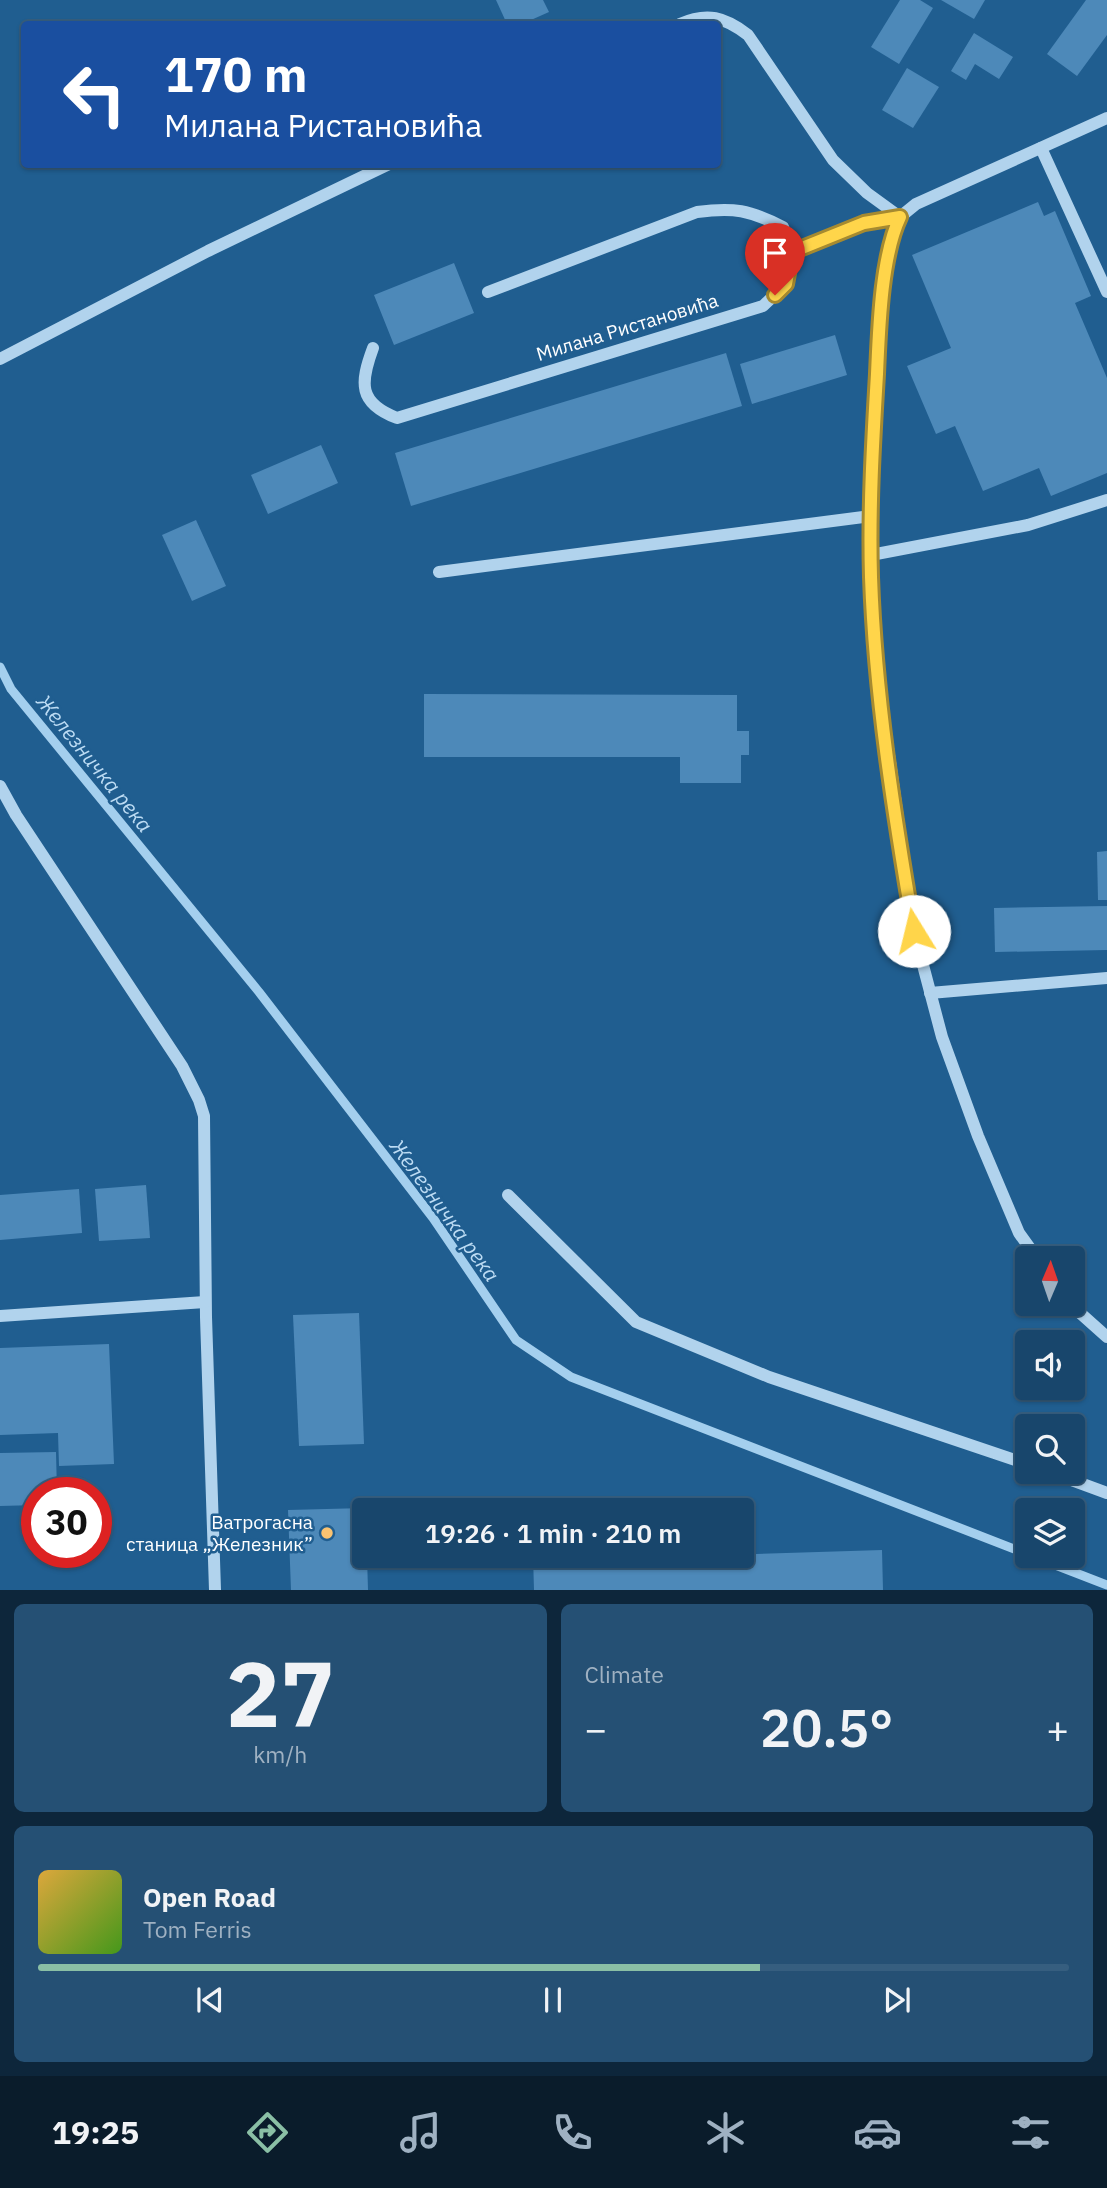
<!DOCTYPE html>
<meta charset="utf-8">
<style>
:root{--surface:#18466c;--page:#255074;--text:#f1f3f6;--muted:#9fb1c2;--line:#365e7f;--accent:#8abfa5}
body{margin:0;font-family:"IBM Plex Sans",sans-serif;background:var(--page);color:var(--text);height:100vh;display:flex;flex-direction:column;font-size:26px;white-space:nowrap}
*{box-sizing:border-box;margin:0}
p{font-size:23px;color:var(--muted)}
.icon{flex:none;width:38px;height:38px;fill:none;stroke:currentColor;stroke-width:2;stroke-linecap:round;stroke-linejoin:round}
.map{position:relative;height:1590px;overflow:hidden}
.details{display:flex;flex-direction:column;gap:14px;padding:14px;background:#0d263b;flex:1}
.details>*{flex:none}
.hud{position:absolute;left:21px;top:21px;width:700px;height:147px;border-radius:7px;box-shadow:0 2px 5px #0004,0 0 0 2px var(--line);background:#1a4fa0;color:#fff;overflow:hidden}
.needle{width:46px;rotate:2deg}
.buttons{position:absolute;left:1015px;top:1246px;display:grid;gap:14px}
.buttons a{display:grid;place-items:center;width:70px;height:70px;border-radius:7px;background:var(--surface);box-shadow:0 2px 5px #0004,0 0 0 2px var(--line);font-size:35px}
.speed{position:absolute;left:21px;top:1477px;display:flex;gap:14px;font-size:35px;font-weight:700;text-align:center}
.speed>*{display:grid;place-content:center;width:91px;height:91px;border-radius:50%;background:var(--surface);box-shadow:0 2px 5px #0004,0 0 0 2px var(--line);line-height:1}
.speed .limit{border:10px solid #d22;background:#fff;color:#111}
.pin{position:absolute;display:grid;place-items:center;width:60px;height:60px;color:#fff;margin:-72px -30px;border-radius:50% 50% 50% 0;rotate:-45deg;box-shadow:0 0 7px #0007}
.pin .icon{rotate:45deg}
.me{position:absolute;width:77px;margin:-38px;rotate:351deg;stroke-linejoin:round;filter:drop-shadow(0 0 5px #0008)}
.turn{display:flex;align-items:center;gap:24px;height:147px;padding:0 28px;font-size:32px}
.turn .icon{width:91px;height:91px;stroke-width:2.5}
.turn b{display:block;font-size:49px;line-height:60px}
.big{font-size:52px;font-weight:600;line-height:1.1}
.details .card{flex:1;display:flex;flex-direction:column;justify-content:center;gap:10px;min-width:0;padding:0 24px;border-radius:10px;background:var(--page)}
.details .dial{align-items:center;gap:0}
.dial b{font-size:91px;line-height:1}
.song{display:flex;align-items:center;gap:21px}
.cover{width:84px;height:84px;border-radius:10px;background:linear-gradient(135deg,hsl(40 70% 55%),hsl(100 70% 35%))}
.played{height:7px;border-radius:4px;background:linear-gradient(90deg,var(--accent) 70%,var(--line) 70%)}
.keys{display:flex;justify-content:space-around;direction:ltr}
.heat{display:flex;justify-content:space-between;align-items:center;font-size:38px;direction:ltr}
.details .tiles{flex:1;display:grid;gap:14px;grid-template-columns:1fr 1fr}
.card:last-child{grid-column:span 2}
.trip{position:absolute;left:352px;top:1498px;width:402px;height:70px;border-radius:7px;background:var(--surface);box-shadow:0 2px 5px #0004,0 0 0 2px var(--line);font-weight:600;line-height:70px;text-align:center}
.dock{display:flex;height:112px;justify-content:space-around;align-items:center;background:#0a1c2b;color:var(--muted)}
.dock .icon{width:49px;height:49px}
.dock .current{color:var(--accent)}
.dock b{font-size:32px;color:var(--text)}
.map>svg:first-child{display:block}
.lines{fill:none;stroke-linecap:round;stroke-linejoin:round}
.stream{stroke:#a4cfee;stroke-width:9}
.building{fill:#4d89b9}
.minor{stroke:#b1d3ed;stroke-width:12}
.route-casing{stroke:#a68a30;stroke-width:18}
.route{stroke:#ffd54a;stroke-width:12}
.poi-dot{fill:#fac371;stroke:#205e90;stroke-width:2.5}
.labels{text-anchor:middle;dominant-baseline:central;stroke-width:5;stroke-linejoin:round;paint-order:stroke}
.street-label{font-size:19px;fill:#fff;stroke:#205e90}
.poi-label{font-size:19px;fill:#fff;stroke:#205e90;text-anchor:end}
.water-label{font-size:21px;font-style:italic;fill:#bddcf4;stroke:#205e90}
</style>
<div class="map">
<svg width="1107" height="1590" viewBox="0 0 1107 1590">
<rect width="100%" height="100%" fill="#205e90"/>
<g class="lines">
<g class="stream">
<polyline points="0,667 11,689 259,992 433,1218 516,1340 571,1377 1027,1554"/>
<polyline points="1032,1556 1107,1585"/>
</g>
</g>
<g class="building">
<polygon points="496,0 543,0 549,12 522,24 507,24"/>
<polygon points="900,0 920,0 933,8 899,64 871,47"/>
<polygon points="941,0 985,0 974,19"/>
<polygon points="1086,0 1107,0 1107,35 1077,76 1047,54"/>
<polygon points="974,33 1013,57 999,79 975,64 966,80 951,71"/>
<polygon points="907,68 939,87 913,128 882,110"/>
<polygon points="1038,202 1044,216 1055,211 1091,296 1075,303 1107,378 1107,473 1051,496 1039,468 983,491 955,426 936,434 907,366 951,348 912,255"/>
<polygon points="454,263 474,313 394,345 374,295"/>
<polygon points="835,335 847,375 752,404 740,364"/>
<polygon points="726,353 742,406 411,506 395,453"/>
<polygon points="321,445 338,483 268,514 251,475"/>
<polygon points="196,520 226,586 192,601 162,535"/>
<polygon points="424,694 737,695 737,731 749,731 749,755 741,755 741,783 680,783 680,757 424,757"/>
<polygon points="1107,851 1107,900 1098,900 1097,852"/>
<polygon points="1107,906 1107,950 995,952 994,908"/>
<polygon points="146,1185 150,1238 99,1241 95,1189"/>
<polygon points="79,1189 82,1233 0,1240 0,1195"/>
<polygon points="359,1313 364,1444 299,1446 293,1315"/>
<polygon points="109,1344 114,1464 59,1466 58,1433 0,1435 0,1348"/>
<polygon points="56,1452 57,1493 37,1493 37,1505 0,1506 0,1453"/>
<polygon points="365,1508 364,1556 367,1556 368,1590 291,1590 288,1510"/>
<polygon points="882,1550 883,1590 534,1590 533,1556 628,1556 628,1558"/>
</g>
<g class="lines">
<g class="minor">
<path d="M680 24C707 12 725 17 748 35L833 160 867 193 900 217"/>
<polyline points="1041,148 1107,292"/>
<polyline points="900,217 893,231 890,247 879,333 871,480 871,576 878,677 914,931 942,1037 978,1136 1019,1233 1037,1258"/>
<path d="M488 292 697 212C734 207 749 210 783 227L792 252"/>
<path d="M373 348C360 383 358 403 397 418L763 306 786 284 792 252 864 223 900 217 916 204 1107 118"/>
<polyline points="0,359 208,251 389,164"/>
<polyline points="871,555 1028,525 1107,500"/>
<polyline points="439,572 871,516"/>
<polyline points="0,786 16,815 182,1066 199,1100 204,1116 206,1317 215,1590"/>
<polyline points="930,993 1107,978"/>
<polyline points="508,1195 636,1322 769,1377 1027,1464"/>
<polyline points="1070,1304 1107,1337"/>
<polyline points="0,1316 205,1302"/>
<polyline points="1050,1472 1107,1493"/>
</g>
</g>
<g class="lines">
<defs>
<path id="route" d="M775 295 786 284 792 252 864 223 900 217C881 257 879 329 877 374 873 441 869 509 871 577 875 695 894 814 914 931"/>
</defs>
<use href="#route" class="route-casing"/>
<use href="#route" class="route"/>
</g>
<circle class="poi-dot" cx="327" cy="1533" r="7"/>
<g class="labels">
<g class="street-label">
<text transform="translate(627 327) rotate(-17)">Милана Ристановића</text>
</g>
<g class="poi-label">
<text x="313" y="1522">Ватрогасна<tspan x="313" dy="22">станица „Железник”</tspan></text>
</g>
<g class="water-label">
<text transform="translate(95 763) rotate(51)">Железничка река</text>
<text transform="translate(445 1210) rotate(54)">Железничка река</text>
</g>
</g>
</svg>
<div class="buttons">
<a><svg class="needle" viewBox="-14 -14 28 28"><path d="M0-13l5 13h-10z" fill="#e53935"/><path d="M0 13l5-13h-10z" fill="#9fb1c2"/></svg></a>
<a><svg class="icon" aria-label="sound" viewBox="0 0 24 24"><path d="M4 9h4l5-4v14l-5-4H4zM17 9q2 3 0 6"/></svg></a>
<a><svg class="icon" aria-label="search" viewBox="0 0 24 24"><circle cx="10" cy="10" r="6"/><path d="M15 15l6 6"/></svg></a>
<a><svg class="icon" aria-label="layers" viewBox="0 0 24 24"><path d="M12 4l9 5-9 5-9-5zM3 14l9 5 9-5"/></svg></a>
</div>
<div class="speed"><div class="limit">30</div></div>
<div class="pin" style="left:775px;top:295px;background:#d93025"><svg class="icon" aria-label="arrive" viewBox="0 0 24 24"><path d="M6 21V4h12l-3 4 3 4H6"/></svg></div>
<svg class="me" style="left:914px;top:931px" viewBox="-20 -20 40 40"><circle r="19" fill="#fff"/><path d="M0-13L10 11 0 6-10 11z" fill="#ffd54a"/></svg>
<div class="trip">19:26 · 1 min · 210 m</div>
<div class="hud">
<div class="turn"><svg class="icon" aria-label="left" viewBox="0 0 24 24"><path d="M17 20v-9H6M10 6l-5 5 5 5"/></svg><div><b>170 m</b>Милана Ристановића</div></div>
</div>
</div>
<section class="details">
<div class="tiles">
<div class="card dial"><b>27</b><p>km/h</p></div>
<div class="card"><p>Climate</p>
<div class="heat"><a>−</a><b class="big">20.5°</b><a>+</a></div>
</div>
<div class="card">
<div class="song"><i class="cover"></i><div><b>Open Road</b><p>Tom Ferris</p></div></div>
<div class="played"></div>
<div class="keys"><svg class="icon" aria-label="previous" viewBox="0 0 24 24"><path d="M18 5L8 12l10 7zM5 5v14"/></svg><svg class="icon" aria-label="pause" viewBox="0 0 24 24"><path d="M8 5v14M16 5v14"/></svg><svg class="icon" aria-label="next" viewBox="0 0 24 24"><path d="M6 5l10 7-10 7zM19 5v14"/></svg></div>
</div>
</div>
</section>
<nav class="dock">
<b>19:25</b>
<svg class="icon current" aria-label="directions" viewBox="0 0 24 24"><path d="M12 3l9 9-9 9-9-9zM9 14v-3h6M13 9l2 2-2 2"/></svg>
<svg class="icon" aria-label="music" viewBox="0 0 24 24"><path d="M9 18V5l10-2v13"/><circle cx="6" cy="18" r="3"/><circle cx="16" cy="16" r="3"/></svg>
<svg class="icon" aria-label="phone" viewBox="0 0 24 24"><path d="M5 4h4l2 5-3 2q2 4 5 5l2-3 5 2v4C11 20 4 13 5 4z"/></svg>
<svg class="icon" aria-label="climate" viewBox="0 0 24 24"><path d="M12 3v18M4 7l16 10M4 17L20 7"/></svg>
<svg class="icon" aria-label="car" viewBox="0 0 24 24"><path d="M5 17H2v-5l4-1 3-4h7l3 4 3 1v5h-3M9 17h6M6 11h13"/><circle cx="7" cy="17" r="2"/><circle cx="17" cy="17" r="2"/></svg>
<svg class="icon" aria-label="filters" viewBox="0 0 24 24"><path d="M4 7h16M4 17h16"/><circle cx="9" cy="7" r="2"/><circle cx="15" cy="17" r="2"/></svg>
</nav>
